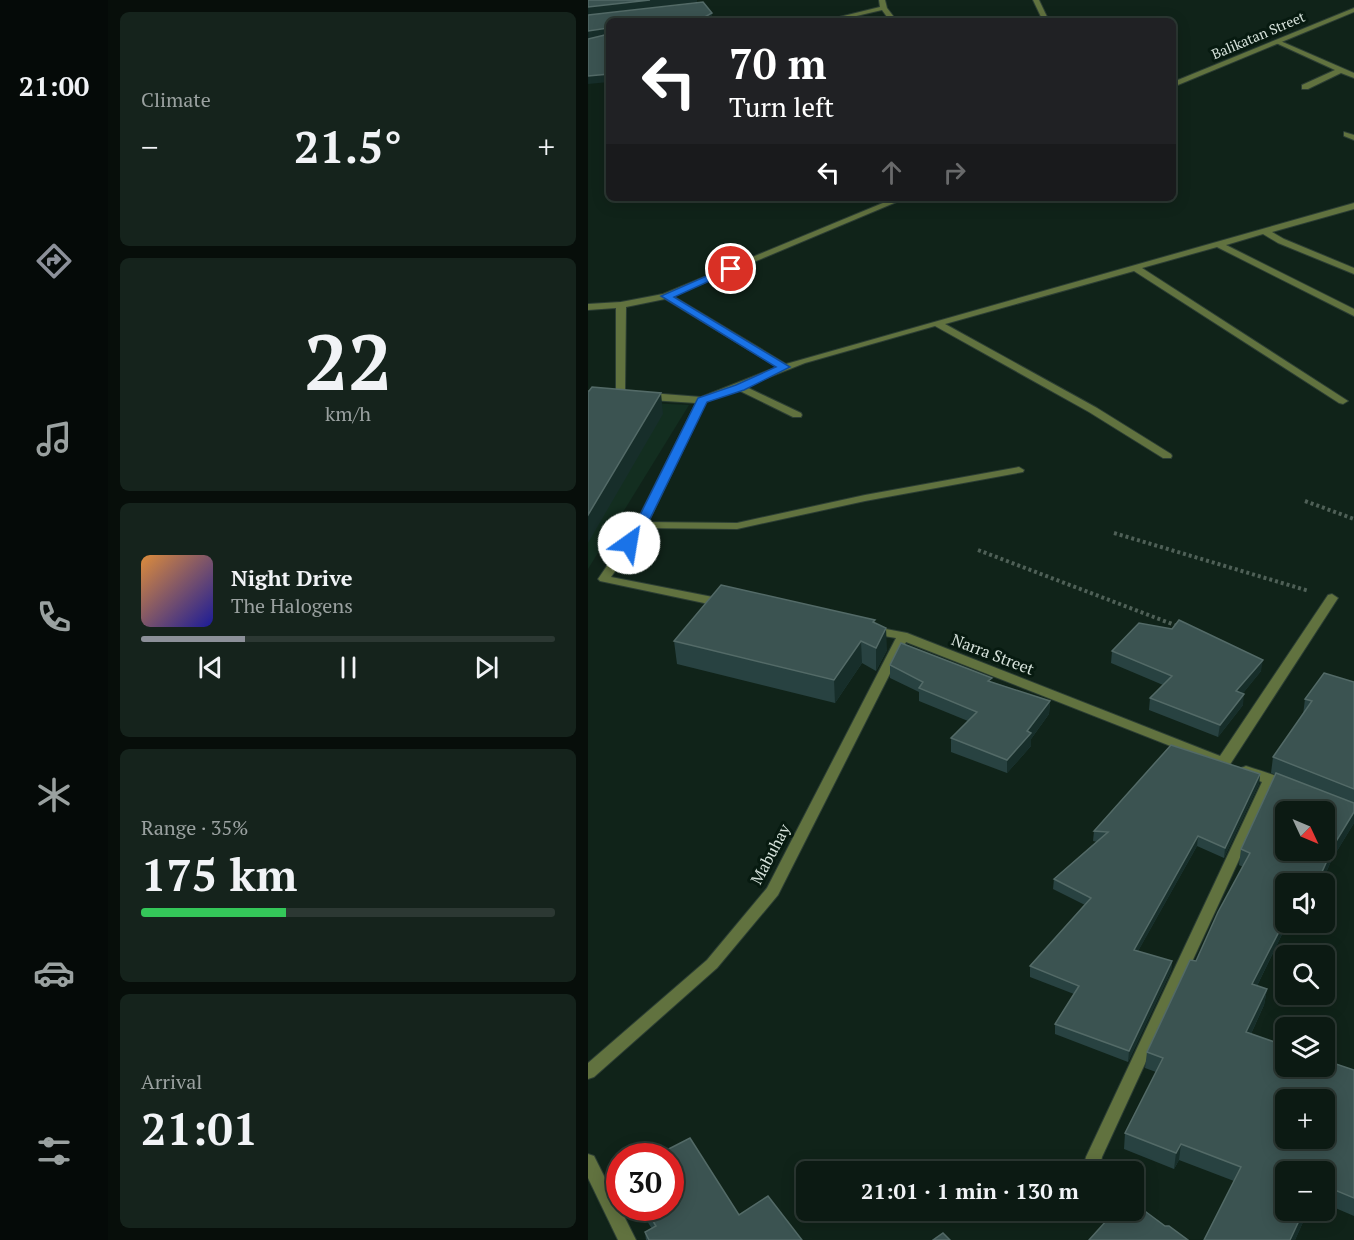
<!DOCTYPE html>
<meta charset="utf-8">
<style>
:root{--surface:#0c1a13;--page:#15231c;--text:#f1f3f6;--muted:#9aa1a0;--line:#2c3833;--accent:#8c9099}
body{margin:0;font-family:"PT Serif",serif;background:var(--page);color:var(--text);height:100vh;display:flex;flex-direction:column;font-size:22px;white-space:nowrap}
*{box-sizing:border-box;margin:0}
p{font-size:20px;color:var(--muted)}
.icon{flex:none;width:33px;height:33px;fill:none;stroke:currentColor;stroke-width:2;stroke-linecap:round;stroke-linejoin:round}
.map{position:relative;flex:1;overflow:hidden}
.drawer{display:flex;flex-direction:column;gap:12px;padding:12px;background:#070e0a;width:480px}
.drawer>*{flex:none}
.top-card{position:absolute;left:18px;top:18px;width:570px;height:183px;border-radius:9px;box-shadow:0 3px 15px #0003,0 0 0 2px var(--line);background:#202124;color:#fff;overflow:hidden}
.needle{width:39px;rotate:134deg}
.fabs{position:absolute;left:687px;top:801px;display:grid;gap:12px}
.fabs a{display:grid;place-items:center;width:60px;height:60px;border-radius:9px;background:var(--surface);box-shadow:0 3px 15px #0003,0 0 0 2px var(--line);font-size:30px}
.speed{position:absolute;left:18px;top:1143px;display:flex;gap:12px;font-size:30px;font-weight:700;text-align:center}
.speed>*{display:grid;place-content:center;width:78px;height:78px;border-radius:50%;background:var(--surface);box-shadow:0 3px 15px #0003,0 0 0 2px var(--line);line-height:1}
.speed .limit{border:9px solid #d22;background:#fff;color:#111}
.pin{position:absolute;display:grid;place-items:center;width:51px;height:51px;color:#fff;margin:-26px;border:3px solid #fff;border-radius:50%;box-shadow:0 2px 6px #0007}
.me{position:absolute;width:66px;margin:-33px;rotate:32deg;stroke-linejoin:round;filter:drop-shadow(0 0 4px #0008)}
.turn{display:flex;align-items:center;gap:21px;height:126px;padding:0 24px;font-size:27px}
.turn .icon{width:78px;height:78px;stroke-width:2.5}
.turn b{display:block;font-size:42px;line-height:51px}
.lanes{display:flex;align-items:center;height:57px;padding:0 24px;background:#0003;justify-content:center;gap:30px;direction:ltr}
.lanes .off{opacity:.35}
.big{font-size:45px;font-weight:600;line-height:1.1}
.drawer .card{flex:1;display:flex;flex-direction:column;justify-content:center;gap:9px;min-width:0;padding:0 21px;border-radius:9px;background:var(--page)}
.drawer .dial{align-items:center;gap:0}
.dial b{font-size:78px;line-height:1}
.song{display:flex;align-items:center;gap:18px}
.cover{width:72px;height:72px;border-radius:9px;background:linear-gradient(135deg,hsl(30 70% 55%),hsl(240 70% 35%))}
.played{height:6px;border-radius:3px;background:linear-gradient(90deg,var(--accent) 25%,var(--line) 25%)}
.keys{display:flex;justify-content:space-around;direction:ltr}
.heat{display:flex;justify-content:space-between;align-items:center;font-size:33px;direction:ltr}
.charge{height:9px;border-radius:4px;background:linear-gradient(90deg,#34c759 35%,var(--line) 0)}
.trip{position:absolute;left:208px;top:1161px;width:348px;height:60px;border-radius:9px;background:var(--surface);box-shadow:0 3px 15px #0003,0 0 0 2px var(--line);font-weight:600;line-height:60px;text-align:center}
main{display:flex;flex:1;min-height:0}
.menu{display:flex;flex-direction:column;width:108px;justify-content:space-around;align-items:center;background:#050a08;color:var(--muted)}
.menu .icon{width:42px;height:42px}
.menu .selected{color:var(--accent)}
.menu b{font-size:27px;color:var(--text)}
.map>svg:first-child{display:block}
.built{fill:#132e20}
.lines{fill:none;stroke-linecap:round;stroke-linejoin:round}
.service-casing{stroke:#2c3e34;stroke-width:2}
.minor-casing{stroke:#2c3e34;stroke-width:2}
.path{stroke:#4f6057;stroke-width:4;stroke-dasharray:3 3;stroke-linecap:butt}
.service{fill:#61723f;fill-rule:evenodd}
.minor{fill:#61723f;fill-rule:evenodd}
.wall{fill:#284241}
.shaded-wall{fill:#172e2a}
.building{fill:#3b5351;stroke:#536a67;stroke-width:1.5;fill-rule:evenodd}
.route{fill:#1a73e8;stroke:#114b97;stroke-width:1.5}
.labels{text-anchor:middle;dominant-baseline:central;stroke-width:6;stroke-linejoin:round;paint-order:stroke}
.far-street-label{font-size:14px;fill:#d7e3dc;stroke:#071a10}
.street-label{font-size:16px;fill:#d7e3dc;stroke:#071a10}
</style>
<main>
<nav class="menu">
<b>21:00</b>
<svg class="icon selected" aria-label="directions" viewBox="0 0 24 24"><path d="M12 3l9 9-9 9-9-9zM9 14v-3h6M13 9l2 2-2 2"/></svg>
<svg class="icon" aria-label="music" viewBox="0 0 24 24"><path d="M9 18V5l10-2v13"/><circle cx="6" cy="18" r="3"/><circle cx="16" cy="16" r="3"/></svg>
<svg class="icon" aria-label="phone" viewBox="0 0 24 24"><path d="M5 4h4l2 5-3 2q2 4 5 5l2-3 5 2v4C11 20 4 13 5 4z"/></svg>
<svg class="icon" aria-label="climate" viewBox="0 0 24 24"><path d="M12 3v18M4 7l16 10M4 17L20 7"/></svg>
<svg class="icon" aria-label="car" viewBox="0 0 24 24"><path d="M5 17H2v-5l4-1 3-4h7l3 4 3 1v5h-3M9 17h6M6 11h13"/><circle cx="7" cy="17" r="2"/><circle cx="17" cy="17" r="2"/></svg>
<svg class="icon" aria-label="filters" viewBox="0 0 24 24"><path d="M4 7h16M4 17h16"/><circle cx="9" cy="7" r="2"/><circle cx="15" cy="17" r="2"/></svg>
</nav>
<section class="drawer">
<div class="card"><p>Climate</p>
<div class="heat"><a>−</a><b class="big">21.5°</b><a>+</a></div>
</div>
<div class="card dial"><b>22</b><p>km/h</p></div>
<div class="card">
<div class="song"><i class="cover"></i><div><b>Night Drive</b><p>The Halogens</p></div></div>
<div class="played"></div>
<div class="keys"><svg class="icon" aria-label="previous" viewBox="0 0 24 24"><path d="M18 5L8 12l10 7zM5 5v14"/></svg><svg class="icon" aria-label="pause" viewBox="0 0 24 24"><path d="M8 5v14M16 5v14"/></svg><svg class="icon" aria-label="next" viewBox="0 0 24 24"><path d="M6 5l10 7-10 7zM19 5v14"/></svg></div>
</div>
<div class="card"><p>Range · 35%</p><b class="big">175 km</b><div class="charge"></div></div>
<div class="card"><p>Arrival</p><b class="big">21:01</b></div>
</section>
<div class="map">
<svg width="766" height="1240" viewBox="0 0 766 1240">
<rect width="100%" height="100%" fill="#102319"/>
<polygon class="built" points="0,400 101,405 0,569"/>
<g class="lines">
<defs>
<g id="service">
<polygon points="291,0 297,0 299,8 309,21 302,21 294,10 247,21 235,21 292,7"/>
<polygon points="445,0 451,0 461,21 455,21"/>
<polygon points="690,40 766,73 766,78 753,73 720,89 714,89 714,85 747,70 688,43 687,42"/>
<polygon points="152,384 213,413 214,415 213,417 205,417 148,389 148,385"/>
<polygon points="431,467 436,470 435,472 277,501 149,529 53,528 47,525 53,522 149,523 277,495"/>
</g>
<g id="minor">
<polygon points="766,8 766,12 585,87 585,82"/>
<polygon points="756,132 766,135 766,140 756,136"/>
<path d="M307 198H318L85 296 198 364 766 203V209L684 232 696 239 766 268V274L690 243 675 234 638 245 766 309V316L629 247 554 268 760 401 755 404 751 403 546 271 357 324 509 408 583 454 584 456 583 458H575L501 412 347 326 217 363 118 402 59 525 23 577 135 599 139 600 141 603 139 606 135 607 12 581 10 579 47 525 108 403 47 399 28 395V308L0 310V304L33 302 75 294ZM77 299 189 367 113 397 37 391 38 307Z"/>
<polygon points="744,594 750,598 641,766 636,767 318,642 190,895 129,968 6,1077 0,1079 0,1063 119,960 179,888 308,638 278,633 276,630 278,627 282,626 319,633 632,756 740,595"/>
<path d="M658 766C670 770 697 777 705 786L703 789 698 791 685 786 514 1157 512 1167 514 1172H496L495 1169 498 1157 674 782 653 774 651 771 653 768Z"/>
<polygon points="0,1154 6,1156 48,1240 30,1240 0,1178"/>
</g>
</defs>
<use href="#service" class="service-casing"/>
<use href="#minor" class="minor-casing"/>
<g class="path">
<polyline points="717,501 766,519"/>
<polyline points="526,533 721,591"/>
<polyline points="390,550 592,627"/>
</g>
<use href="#service" class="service"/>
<use href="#minor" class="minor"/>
</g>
<g class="wall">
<polygon points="287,623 299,650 288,671 274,663 247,703 89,664 86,641"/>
<polygon points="524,651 673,671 655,693 655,705 630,737 561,710 562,698 575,685 523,663"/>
<polygon points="302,665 404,682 462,701 461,714 443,739 443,746 419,773 363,752 363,738 380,721 331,701 331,692 302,678"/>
<polygon points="766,682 766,823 744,859 733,884 698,884 698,922 700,922 669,986 679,989 676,1005 663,1034 766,1070 766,1216 738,1204 736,1209 736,1172 698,1210 736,1210 734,1216 720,1211 707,1240 616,1240 646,1181 591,1160 586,1169 536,1149 537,1133 568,1072 557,1068 559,1052 608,961 655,867 651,865 653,849 688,775 683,773 685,757 715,715 717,699"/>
<polygon points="672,774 671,784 636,858 609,846 550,951 584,961 583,971 540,1062 467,1034 467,1024 486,994 442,977 442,966 497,905 465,889 466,879 509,842 505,841 506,831"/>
<polygon points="51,1208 82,1208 151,1215 214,1240 58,1240 57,1232 64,1229"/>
</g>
<g class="shaded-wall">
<polygon points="62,0 109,0 109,2 0,15 0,7"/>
<polygon points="124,13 124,20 112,21 113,19"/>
<polygon points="20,28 21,36 0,39 0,31"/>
<polygon points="21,74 21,82 0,84 0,76"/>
<polygon points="73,393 75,414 0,543 0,515"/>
<polygon points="298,628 299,650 288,671 288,648"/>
<polygon points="273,641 274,663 247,703 246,680"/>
<polygon points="675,660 673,671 647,703 648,691"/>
<polygon points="656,694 655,705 630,737 632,725"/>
<polygon points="462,701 461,714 443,739 443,746 419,773 419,760"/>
<polygon points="672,774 671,784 636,858 637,848"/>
<polygon points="766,812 766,823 744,859 733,884 729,884 747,843"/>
<polygon points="610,836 609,846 545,960 546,950"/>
<polygon points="698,918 698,922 700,922 662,1000 664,984"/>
<polygon points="584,961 583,971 540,1062 541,1051"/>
<polygon points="679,989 676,1005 656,1049 658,1032"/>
<polygon points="593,1144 591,1160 586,1169 588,1153"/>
<polygon points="742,1188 738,1204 736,1209 737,1200"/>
<polygon points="716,1210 720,1211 707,1240 702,1240"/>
</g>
<g class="building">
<polygon points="0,0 62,0 0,7"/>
<polygon points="115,2 124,13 113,19 112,21 21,21 21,31 20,28 0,31 0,15"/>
<polygon points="21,34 21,74 0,76 0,39"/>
<polygon points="4,387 73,393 0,515 0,391 1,391"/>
<polygon points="133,585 287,620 285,622 298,628 288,648 273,641 246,680 86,641"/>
<polygon points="591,620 675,660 648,691 656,694 632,725 562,698 584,676 524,651 551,623 584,629"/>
<polygon points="313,643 404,678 400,681 462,701 439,731 443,733 419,760 363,738 389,712 331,688 335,682 302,665"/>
<polygon points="736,673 766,682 766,789 685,757 724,701 717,699"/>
<polygon points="583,745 672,774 637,848 610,836 546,950 584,961 541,1051 467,1024 491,986 442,966 503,898 466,879 520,832 506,831"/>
<path d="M688 773 766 803V812L747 843 729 883 717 878 714 884H698V918L664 984 679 989 658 1032 698 1046V1066H736V1060L766 1070V1198L742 1188 736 1200V1172H698V1210H716L702 1240H616L653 1167 593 1144 588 1153 537 1133 575 1058 559 1052 602 960 608 961 630 912 662 853 653 849ZM698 812H736V850H698ZM698 1100H736V1138H698Z"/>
<polygon points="102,1138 151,1215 180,1196 214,1240 61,1240 57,1232 68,1226 57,1208 82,1208 82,1156 67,1156"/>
<polygon points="546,1203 577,1226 581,1226 600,1240 501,1240 528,1210 546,1210"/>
<polygon points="355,1233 362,1240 345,1240"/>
</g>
<polygon class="route" points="139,267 148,269 86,297 202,367 156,390 119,402 59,525 45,545 36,545 34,543 47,525 110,398 148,385 188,367 73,296"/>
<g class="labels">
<g class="far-street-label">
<text transform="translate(670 35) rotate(-23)">Balikatan Street</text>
</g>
<g class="street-label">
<text transform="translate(405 654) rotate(21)">Narra Street</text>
<text transform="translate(182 854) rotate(-62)">Mabuhay</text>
</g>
</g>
</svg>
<div class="fabs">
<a><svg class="needle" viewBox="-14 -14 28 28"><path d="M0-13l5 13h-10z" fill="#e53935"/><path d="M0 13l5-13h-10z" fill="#9aa1a0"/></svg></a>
<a><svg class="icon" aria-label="sound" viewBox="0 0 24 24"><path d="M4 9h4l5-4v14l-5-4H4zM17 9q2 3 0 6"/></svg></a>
<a><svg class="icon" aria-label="search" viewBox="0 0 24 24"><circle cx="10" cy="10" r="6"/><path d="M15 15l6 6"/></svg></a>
<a><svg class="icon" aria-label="layers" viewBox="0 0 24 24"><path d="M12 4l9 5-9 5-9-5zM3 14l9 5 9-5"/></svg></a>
<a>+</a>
<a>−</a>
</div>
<div class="speed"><div class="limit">30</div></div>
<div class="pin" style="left:143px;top:269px;background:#d93025"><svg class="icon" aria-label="arrive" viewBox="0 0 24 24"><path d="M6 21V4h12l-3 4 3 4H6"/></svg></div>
<svg class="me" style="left:41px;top:543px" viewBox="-20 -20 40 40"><circle r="19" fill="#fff"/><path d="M0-13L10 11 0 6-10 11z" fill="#1a73e8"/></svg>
<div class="trip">21:01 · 1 min · 130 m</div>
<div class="top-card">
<div class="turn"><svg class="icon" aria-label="left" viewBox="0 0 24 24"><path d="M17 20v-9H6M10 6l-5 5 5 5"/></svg><div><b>70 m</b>Turn left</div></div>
<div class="lanes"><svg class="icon" aria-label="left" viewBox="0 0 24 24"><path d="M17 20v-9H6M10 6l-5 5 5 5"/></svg><svg class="icon off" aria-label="ahead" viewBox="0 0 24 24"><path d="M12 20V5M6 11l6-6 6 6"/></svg><svg class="icon off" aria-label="right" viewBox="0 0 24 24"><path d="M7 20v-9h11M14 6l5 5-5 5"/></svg></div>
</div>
</div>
</main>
